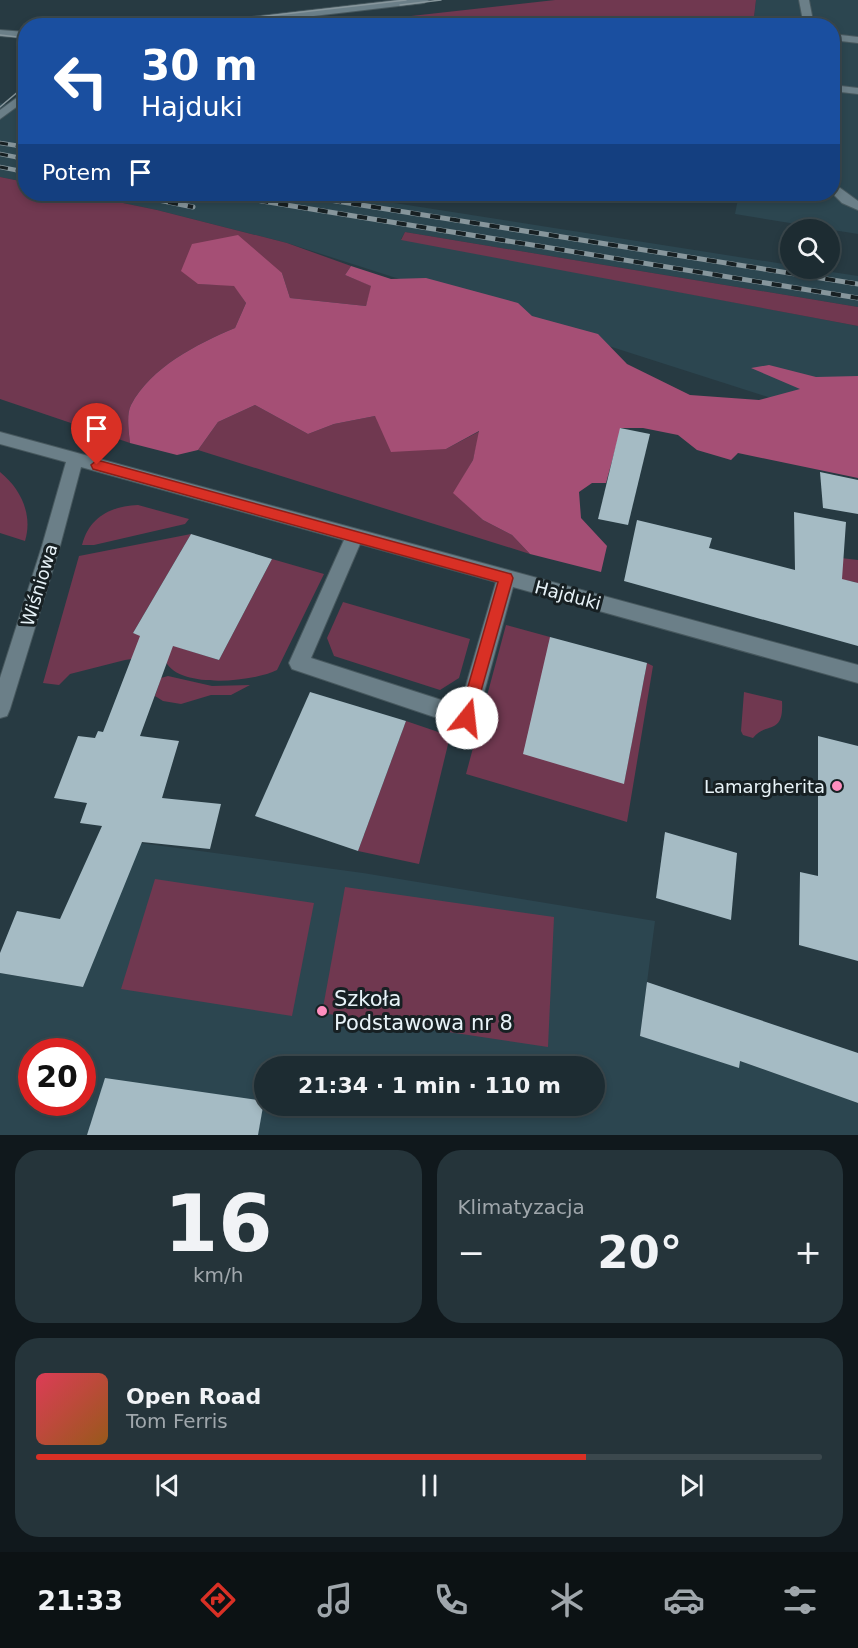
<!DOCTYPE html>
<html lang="pl">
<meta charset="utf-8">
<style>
:root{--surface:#1d2c32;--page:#25343a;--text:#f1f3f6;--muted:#a0a7ac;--line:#3b484d;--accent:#d93025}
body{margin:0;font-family:"DejaVu Sans",sans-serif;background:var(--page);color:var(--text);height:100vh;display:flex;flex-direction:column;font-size:22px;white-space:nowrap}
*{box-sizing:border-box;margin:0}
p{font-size:20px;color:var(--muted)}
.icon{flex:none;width:33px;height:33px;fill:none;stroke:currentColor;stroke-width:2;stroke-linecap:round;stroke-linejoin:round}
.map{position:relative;height:1135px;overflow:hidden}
.side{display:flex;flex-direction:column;gap:15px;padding:15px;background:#10181c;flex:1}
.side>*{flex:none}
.guide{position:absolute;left:18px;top:18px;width:822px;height:183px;border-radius:24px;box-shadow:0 3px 9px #0003,0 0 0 2px var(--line);background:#1a4fa0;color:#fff;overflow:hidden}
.fabs{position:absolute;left:780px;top:219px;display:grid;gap:12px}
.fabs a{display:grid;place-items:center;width:60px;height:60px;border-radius:50%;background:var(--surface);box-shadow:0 3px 9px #0003,0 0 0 2px var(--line);font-size:30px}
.speed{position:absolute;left:18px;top:1038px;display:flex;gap:12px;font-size:30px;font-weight:700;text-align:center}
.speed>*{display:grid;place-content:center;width:78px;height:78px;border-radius:50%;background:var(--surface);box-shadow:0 3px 9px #0003,0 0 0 2px var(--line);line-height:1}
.speed .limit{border:9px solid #d22;background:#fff;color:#111}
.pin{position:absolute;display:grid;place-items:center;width:51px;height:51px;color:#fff;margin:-62px -26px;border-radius:50% 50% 50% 0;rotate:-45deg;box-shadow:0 0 6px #0007}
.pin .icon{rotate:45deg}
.me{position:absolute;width:66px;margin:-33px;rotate:16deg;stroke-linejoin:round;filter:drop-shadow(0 0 4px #0008)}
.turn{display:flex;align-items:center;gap:21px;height:126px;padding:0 24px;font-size:27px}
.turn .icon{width:78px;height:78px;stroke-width:2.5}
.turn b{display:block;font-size:42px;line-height:51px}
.then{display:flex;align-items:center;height:57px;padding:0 24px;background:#0003;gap:12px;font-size:22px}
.big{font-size:45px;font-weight:600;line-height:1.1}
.side .card{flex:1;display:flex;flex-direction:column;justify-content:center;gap:9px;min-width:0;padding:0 21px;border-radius:24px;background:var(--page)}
.side .dial{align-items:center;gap:0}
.dial b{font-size:78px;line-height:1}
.song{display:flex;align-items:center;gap:18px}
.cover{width:72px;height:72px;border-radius:9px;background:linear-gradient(135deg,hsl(350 70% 55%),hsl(30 70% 35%))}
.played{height:6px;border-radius:3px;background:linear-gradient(90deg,var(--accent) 70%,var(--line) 70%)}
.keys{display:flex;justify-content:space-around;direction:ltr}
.heat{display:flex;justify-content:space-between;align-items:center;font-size:33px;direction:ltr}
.side .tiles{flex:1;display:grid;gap:15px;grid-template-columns:1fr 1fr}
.card:last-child{grid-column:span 2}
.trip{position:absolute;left:254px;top:1056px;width:351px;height:60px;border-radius:30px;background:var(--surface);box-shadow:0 3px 9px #0003,0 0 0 2px var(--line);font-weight:600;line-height:60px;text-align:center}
.dock{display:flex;height:96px;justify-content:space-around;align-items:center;background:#0c1214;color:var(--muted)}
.dock .icon{width:42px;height:42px}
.dock .on{color:var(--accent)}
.dock b{font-size:27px;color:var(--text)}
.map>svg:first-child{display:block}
.built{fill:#2c4650;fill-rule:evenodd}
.green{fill:#703850}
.forest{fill:#a54f75}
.building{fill:#a5bbc4}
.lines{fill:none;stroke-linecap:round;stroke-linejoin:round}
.minor-casing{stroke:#47585e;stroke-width:2}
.minor{fill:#6b7f88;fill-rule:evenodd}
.tram{stroke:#87969c;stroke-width:1.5}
.rail-far1-casing{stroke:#87969c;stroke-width:4.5}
.rail-casing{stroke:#87969c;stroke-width:5}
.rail-far1{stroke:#172023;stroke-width:3;stroke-dasharray:8;stroke-linecap:butt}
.rail{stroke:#172023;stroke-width:4;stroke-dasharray:10;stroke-linecap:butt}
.route{fill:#d93025;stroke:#8d1f18;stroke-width:1.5}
.poi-dot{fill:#fe8ebe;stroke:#172023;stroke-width:2}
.labels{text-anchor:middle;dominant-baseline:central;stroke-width:6;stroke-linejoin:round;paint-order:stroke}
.street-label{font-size:18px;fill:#e8f3f8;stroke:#172023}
.poi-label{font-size:18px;fill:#e8f3f8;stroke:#172023;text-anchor:end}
.near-poi-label{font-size:21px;fill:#e8f3f8;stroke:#172023;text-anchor:start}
</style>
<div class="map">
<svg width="858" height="1135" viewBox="0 0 858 1135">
<rect width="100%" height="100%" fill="#273a42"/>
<g class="built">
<polygon points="756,0 858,0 858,234 735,214 739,194 832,194 832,26 753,25"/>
<polygon points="0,103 25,107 25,182 0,177"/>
<polygon points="79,194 337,194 790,265 790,268 812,269 858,276 858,307 405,232 401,239 858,326 858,422 768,397 287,243 157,210"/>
<path d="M140 843 363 873 655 921 640 1036 740 1061 858 1103V1135H0V973L83 987ZM32 1052H82V1102H32ZM264 1066H594V1106H264Z"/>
</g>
<g class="green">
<polygon points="555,0 756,0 753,25 351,25 375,20"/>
<path d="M0 177 25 182 26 194H79L157 210 287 243 351 266 345 275 372 286 366 306 290 298 282 273 198 284 234 285 246 303 235 328C197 344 151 367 131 405 126 414 129 433 130 443L0 399Z"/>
<polygon points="405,232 858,307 858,326 401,240"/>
<polygon points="255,405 308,434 334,424 375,416 446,449 480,431 473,460 454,493 483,520 512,535 530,554 198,450 218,422"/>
<path d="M0 472C21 489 33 515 25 541L0 533Z"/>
<path d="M138 505 189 519 185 524 94 545H82C89 517 111 506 138 505Z"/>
<path d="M191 534 133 633 219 660 272 559 324 574 277 670C253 682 180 689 166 662L145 657 125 660 70 674 59 685 43 683 79 556Z"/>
<polygon points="824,556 858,560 858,589 855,582 827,577"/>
<polygon points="343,602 470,639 459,678 440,690 334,656 327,638"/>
<polygon points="506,625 550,637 624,783 647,663 653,666 627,822 466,774"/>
<polygon points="168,676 212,686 250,685 231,695 211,695 181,704 163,701 155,696 161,678"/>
<path d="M744 692 782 701C784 736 767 721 753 738L743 735 741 731Z"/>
<polygon points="406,721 450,736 419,864 358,851"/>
<polygon points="155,879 314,903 292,1016 121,989"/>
<polygon points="345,887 554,917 548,1047 322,1013"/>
</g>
<path class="forest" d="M238 235 282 273 290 298 366 306 371 286 345 275 351 266 391 279 426 278 518 303 532 316 598 334 627 364 690 395 759 400 800 389 751 368 769 365 816 377 858 376V478L738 453 731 460 697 450 678 435 643 428H621L606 483H592L579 492 581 518 607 546 601 572 530 554 512 535 483 520 453 493 473 460 479 431 446 449 391 452 375 416 334 424 308 434 255 405 218 422 198 450 177 455 130 443C129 433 126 414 131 405 151 367 197 344 235 328L246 303 234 286 198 284 181 271 192 244Z"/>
<g class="building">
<polygon points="620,428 650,434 628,525 598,519"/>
<polygon points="820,472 858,480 858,514 823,508"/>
<polygon points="794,512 846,522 842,579 858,583 858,646 624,581 637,520 712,538 709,548 795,570"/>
<polygon points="191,534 272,559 219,660 173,646 140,736 179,741 162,798 221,804 210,849 142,842 83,987 0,973 0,953 17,911 60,919 102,826 80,823 87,803 54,798 78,736 95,738 98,731 103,732 140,636 133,633"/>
<polygon points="550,637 647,663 624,784 523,754"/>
<polygon points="310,692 406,721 358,851 255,816"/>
<polygon points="818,736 858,746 858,961 799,945 800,872 818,876"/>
<polygon points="665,832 737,853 731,920 656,898"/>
<polygon points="647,982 858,1053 858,1103 740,1061 739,1068 640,1036"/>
<polygon points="105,1078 264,1101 258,1135 87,1135"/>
</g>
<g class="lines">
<defs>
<g id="minor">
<polygon points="399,0 429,0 424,3 229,26 194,26 199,23"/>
<polygon points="799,0 809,0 814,26 804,26"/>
<polygon points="0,30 26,32 26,38 0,36"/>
<polygon points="832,34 858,37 858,43 832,40"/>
<polygon points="832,85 858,88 858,94 832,91"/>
<polygon points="26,91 26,100 0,119 0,110"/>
<polygon points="832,182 858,201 858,210 842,203 832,193"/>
<path d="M0 432 858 665V683L513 587 477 718 474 725 467 728 292 669 289 663 344 540 81 467 60 546 10 709 7 716 0 718V678L42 546 66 462 0 444ZM360 544 496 582 460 706 311 658Z"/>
</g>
</defs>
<use href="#minor" class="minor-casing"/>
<use href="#minor" class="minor"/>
<g class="tram">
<polyline points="400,5 441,0"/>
<polyline points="179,26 406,0"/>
<polyline points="0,35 26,38"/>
<polyline points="0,107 26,85"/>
</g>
<defs>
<g id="rail-far1">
<polyline points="0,143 26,147"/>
<polyline points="0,154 26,159"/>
<polyline points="0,167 26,172"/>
</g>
<g id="rail">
<polyline points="129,194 193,207"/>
<polyline points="219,194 858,298"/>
<polyline points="292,194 858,284"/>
</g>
</defs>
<use href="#rail-far1" class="rail-far1-casing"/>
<use href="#rail" class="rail-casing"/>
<use href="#rail-far1" class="rail-far1"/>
<use href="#rail" class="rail"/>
</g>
<polygon class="route" points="97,460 511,574 513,578 472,723 467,725 461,723 459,718 498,582 93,469 91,465"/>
<g class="poi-dot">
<circle cx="837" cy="786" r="6"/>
<circle cx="322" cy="1011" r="6"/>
</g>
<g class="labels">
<g class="street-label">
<text transform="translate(39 585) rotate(-73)">Wiśniowa</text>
<text transform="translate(568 595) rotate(15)">Hajduki</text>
</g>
<g class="poi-label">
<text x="825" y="786">Lamargherita</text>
</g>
<g class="near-poi-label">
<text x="334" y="999">Szkoła<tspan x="334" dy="24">Podstawowa nr 8</tspan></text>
</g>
</g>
</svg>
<div class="fabs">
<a><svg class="icon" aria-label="search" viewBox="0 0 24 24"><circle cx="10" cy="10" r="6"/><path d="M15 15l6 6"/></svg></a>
</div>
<div class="speed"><div class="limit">20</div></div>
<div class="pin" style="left:97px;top:465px;background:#d93025"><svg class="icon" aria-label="arrive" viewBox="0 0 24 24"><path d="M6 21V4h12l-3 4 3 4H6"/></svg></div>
<svg class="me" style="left:467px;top:718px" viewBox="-20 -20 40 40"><circle r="19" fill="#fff"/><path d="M0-13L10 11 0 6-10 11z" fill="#d93025"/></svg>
<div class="trip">21:34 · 1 min · 110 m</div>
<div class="guide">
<div class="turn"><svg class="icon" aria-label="left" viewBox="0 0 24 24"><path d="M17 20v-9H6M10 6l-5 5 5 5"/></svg><div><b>30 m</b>Hajduki</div></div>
<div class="then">Potem<svg class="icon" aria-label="arrive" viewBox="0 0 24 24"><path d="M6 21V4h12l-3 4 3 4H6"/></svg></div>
</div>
</div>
<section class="side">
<div class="tiles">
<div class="card dial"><b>16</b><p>km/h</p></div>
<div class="card"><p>Klimatyzacja</p>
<div class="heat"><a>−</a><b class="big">20°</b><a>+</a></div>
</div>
<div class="card">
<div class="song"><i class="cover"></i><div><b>Open Road</b><p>Tom Ferris</p></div></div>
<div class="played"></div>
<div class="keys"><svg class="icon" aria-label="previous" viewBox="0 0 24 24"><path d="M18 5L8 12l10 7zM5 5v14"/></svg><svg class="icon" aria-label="pause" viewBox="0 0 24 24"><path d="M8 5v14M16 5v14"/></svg><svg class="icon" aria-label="next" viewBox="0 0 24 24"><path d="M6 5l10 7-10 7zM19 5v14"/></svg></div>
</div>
</div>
</section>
<nav class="dock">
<b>21:33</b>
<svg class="icon on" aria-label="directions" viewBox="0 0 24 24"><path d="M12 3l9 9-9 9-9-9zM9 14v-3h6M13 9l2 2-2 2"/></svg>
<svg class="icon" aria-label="music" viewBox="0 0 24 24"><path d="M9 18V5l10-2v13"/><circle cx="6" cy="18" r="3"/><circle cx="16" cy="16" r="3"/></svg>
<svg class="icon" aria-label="phone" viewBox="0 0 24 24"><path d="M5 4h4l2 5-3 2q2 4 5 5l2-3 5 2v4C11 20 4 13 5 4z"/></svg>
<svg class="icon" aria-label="climate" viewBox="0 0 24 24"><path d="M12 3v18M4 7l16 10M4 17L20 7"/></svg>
<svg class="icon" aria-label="car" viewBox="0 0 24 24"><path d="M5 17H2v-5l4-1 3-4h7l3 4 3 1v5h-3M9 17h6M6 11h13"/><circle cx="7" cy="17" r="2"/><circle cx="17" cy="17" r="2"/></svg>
<svg class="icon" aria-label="filters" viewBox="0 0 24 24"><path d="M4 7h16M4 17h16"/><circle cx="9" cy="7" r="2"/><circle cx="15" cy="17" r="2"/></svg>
</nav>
